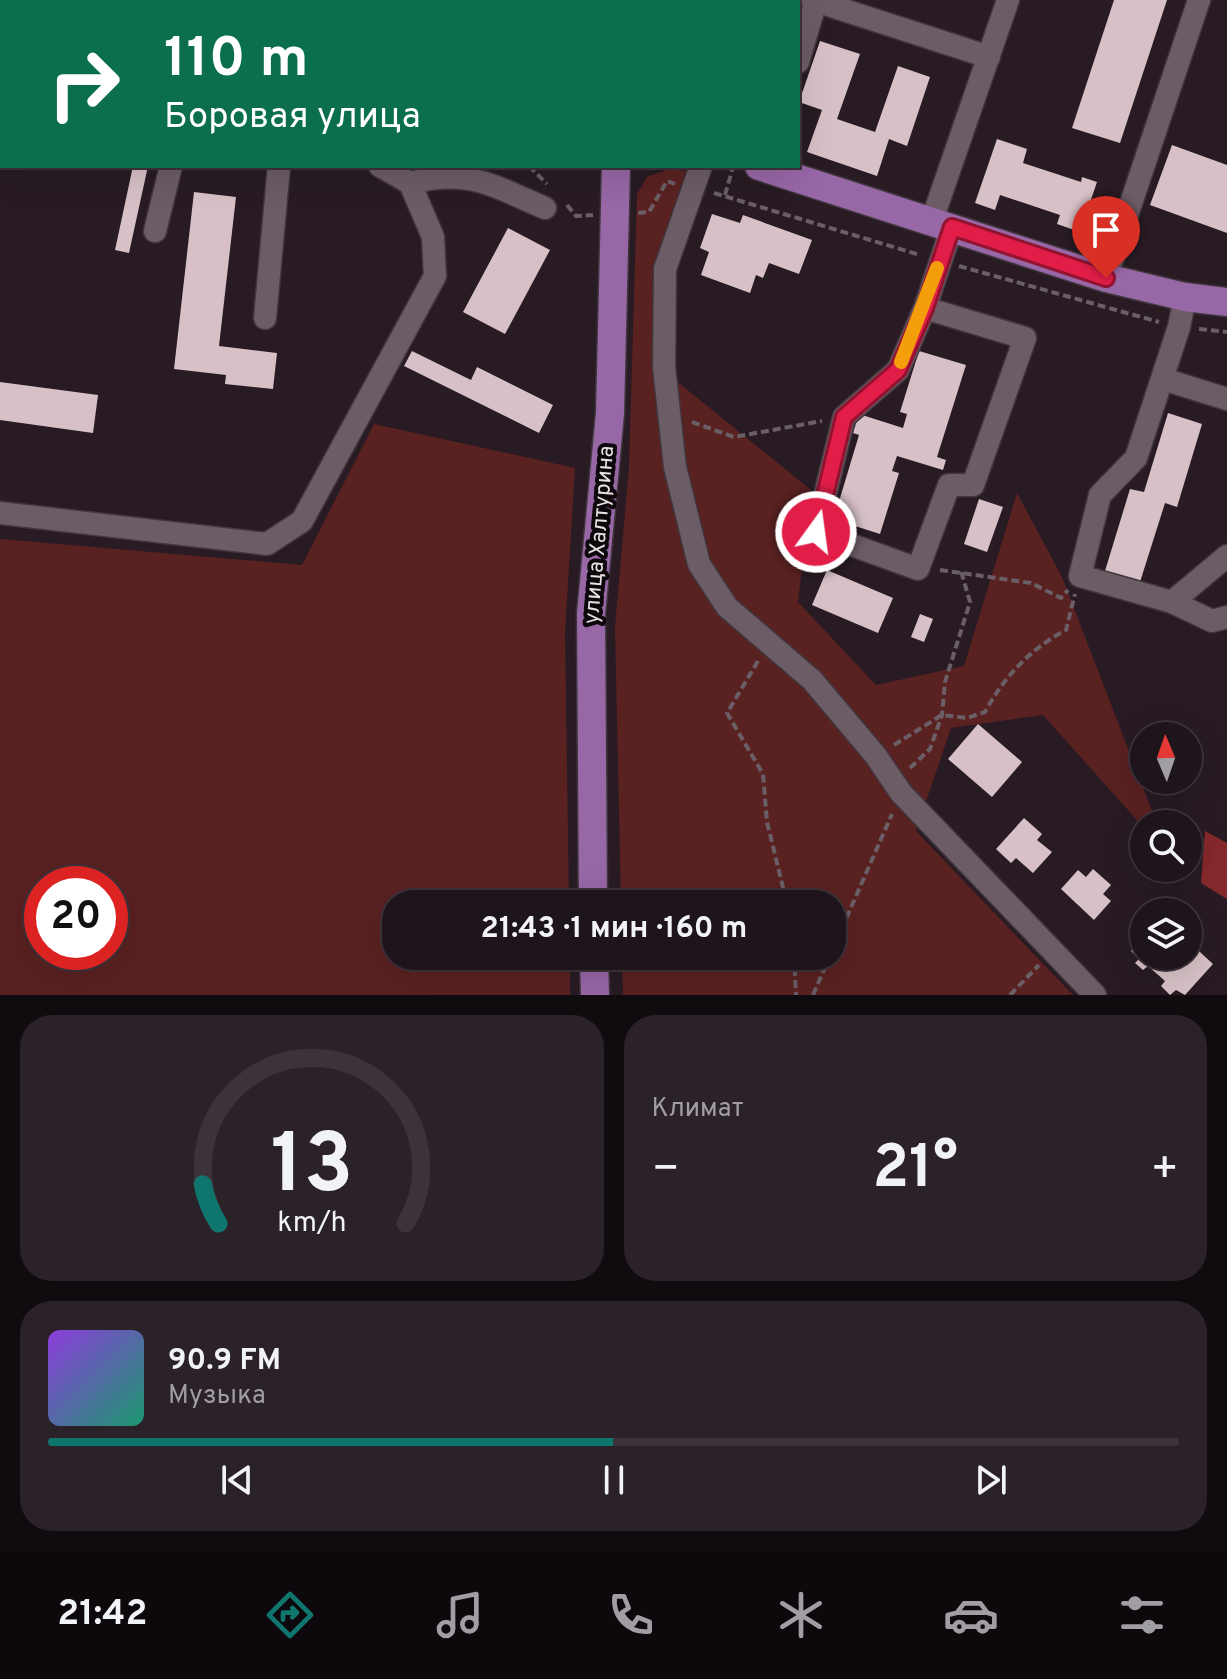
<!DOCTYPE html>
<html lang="ru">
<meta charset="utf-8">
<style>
:root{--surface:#1e141b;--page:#2b2128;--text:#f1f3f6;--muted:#a19ea3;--line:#3c333a;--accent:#0f766e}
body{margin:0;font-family:Overpass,sans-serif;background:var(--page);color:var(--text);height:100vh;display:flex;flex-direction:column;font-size:30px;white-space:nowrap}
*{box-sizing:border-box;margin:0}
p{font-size:26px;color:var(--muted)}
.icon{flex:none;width:44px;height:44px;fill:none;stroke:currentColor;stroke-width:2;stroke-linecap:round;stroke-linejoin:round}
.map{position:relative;height:995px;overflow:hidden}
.panel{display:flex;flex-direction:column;gap:20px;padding:20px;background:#100b0f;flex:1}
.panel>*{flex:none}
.hud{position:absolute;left:0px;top:0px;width:800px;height:168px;box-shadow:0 8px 32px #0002,0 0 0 2px var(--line);background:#0b6e4f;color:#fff;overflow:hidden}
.needle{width:52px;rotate:358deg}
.buttons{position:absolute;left:1130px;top:722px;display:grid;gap:16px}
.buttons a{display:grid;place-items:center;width:72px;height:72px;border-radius:50%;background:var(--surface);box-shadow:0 8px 32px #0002,0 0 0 2px var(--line);font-size:40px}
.speed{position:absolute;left:24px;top:866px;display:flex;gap:16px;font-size:40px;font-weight:700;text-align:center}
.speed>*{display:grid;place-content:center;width:104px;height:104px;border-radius:50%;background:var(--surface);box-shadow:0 8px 32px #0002,0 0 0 2px var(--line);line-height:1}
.speed .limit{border:12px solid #d22;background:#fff;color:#111}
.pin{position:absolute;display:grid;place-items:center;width:68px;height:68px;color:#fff;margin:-82px -34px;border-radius:50% 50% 50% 0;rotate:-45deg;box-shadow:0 0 8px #0007}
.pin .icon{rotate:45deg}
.me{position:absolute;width:88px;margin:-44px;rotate:14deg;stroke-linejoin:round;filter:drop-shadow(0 0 6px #0008)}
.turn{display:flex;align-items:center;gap:28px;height:168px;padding:0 32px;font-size:36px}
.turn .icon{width:104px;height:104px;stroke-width:2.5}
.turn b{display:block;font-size:56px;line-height:68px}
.big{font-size:60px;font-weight:700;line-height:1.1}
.panel .widget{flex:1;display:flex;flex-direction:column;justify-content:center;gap:12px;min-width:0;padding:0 28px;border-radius:32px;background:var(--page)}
.panel .dial{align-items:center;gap:0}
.dial svg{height:208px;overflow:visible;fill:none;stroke:var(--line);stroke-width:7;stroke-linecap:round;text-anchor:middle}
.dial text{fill:var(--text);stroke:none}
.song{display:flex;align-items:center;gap:24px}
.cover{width:96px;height:96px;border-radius:12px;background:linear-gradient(135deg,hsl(270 70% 55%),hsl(160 70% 35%))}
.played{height:8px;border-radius:4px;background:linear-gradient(90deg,var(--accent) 50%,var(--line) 50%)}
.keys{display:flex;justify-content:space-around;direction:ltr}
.heat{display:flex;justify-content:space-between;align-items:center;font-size:44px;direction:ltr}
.panel .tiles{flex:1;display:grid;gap:20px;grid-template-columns:1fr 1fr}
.widget:last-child{grid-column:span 2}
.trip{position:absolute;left:382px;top:890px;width:464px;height:80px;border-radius:32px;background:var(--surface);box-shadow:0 8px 32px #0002,0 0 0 2px var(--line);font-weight:700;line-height:80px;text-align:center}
.tabs{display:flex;height:128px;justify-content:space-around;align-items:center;background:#0c080b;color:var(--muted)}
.tabs .icon{width:56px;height:56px}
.tabs .selected{color:var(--accent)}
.tabs b{font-size:36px;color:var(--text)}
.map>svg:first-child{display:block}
.green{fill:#5a2121;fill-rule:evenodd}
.forest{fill:#86292c}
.building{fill:#d7c1c6}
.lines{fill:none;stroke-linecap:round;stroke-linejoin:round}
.minor-casing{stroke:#40363d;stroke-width:25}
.major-casing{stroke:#40363d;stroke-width:31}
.path{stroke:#6b5f67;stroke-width:4;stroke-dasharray:8 4;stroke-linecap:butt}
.minor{stroke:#6c5c66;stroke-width:22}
.major{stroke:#9867a6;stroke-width:28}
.route-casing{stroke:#92132f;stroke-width:20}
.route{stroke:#e11d48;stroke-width:14}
.slow{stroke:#f59e0b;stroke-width:14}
.labels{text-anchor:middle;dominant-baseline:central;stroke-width:8;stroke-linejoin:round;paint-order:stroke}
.street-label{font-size:22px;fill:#e9e0e6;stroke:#0d080b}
</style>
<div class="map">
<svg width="1227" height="995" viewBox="0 0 1227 995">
<rect width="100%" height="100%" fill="#281b24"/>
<g class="green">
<polygon points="669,169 692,172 658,366 811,490 798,602 876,685 964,666 1017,493 1062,577 1157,824 1144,824 1144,828 1043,715 951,728 916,831 1073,995 623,995 622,956 832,956 832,904 621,904 615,627 629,467 637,194 647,177"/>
<path d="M374 424 575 468 565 633 569 904H396V956H570V995H0V539L302 565ZM42 884H110V952H42Z"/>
</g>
<polygon class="forest" points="1205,831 1227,843 1227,899 1201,883"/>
<g class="building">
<polygon points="1114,0 1167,0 1120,143 1072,128"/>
<polygon points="820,41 860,54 837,119 875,132 898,66 930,77 907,146 889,139 877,176 807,152 822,110 799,102"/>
<polygon points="997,139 1027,149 1023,163 1081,182 1082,177 1097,182 1080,232 1057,224 1060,215 1000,195 995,210 975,203"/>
<polygon points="1172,145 1227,165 1227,233 1150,205"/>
<polygon points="133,166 148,166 129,253 115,250"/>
<polygon points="194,192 236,197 219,346 277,353 273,389 225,384 226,375 174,369"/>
<polygon points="712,214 740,223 743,215 812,240 799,274 769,263 763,278 756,275 750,293 701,275 709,252 700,248"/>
<polygon points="508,228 550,250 505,334 463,312"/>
<polygon points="412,351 471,380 477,367 553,405 539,433 404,366"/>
<polygon points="919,351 966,365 937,457 946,460 943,470 897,456 892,471 899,473 880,534 855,526 853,535 831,528 859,435 853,433 859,414 903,428 907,414 900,412"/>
<polygon points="0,382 98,395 93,433 0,420"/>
<polygon points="1168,413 1202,424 1177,507 1165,503 1140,582 1105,571 1130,489 1144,492"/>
<polygon points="979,499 1003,507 987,552 964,544"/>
<polygon points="827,570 893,598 878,633 812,605"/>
<polygon points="920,614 933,619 924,642 911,637"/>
<polygon points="978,724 1022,762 992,797 948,759"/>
<polygon points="1024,818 1042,834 1037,840 1052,852 1033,873 1016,858 1011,863 996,849"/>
<polygon points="1093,869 1111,885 1103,894 1111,901 1094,920 1061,889 1078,870 1086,877"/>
<polygon points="1144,937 1144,956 1188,956 1188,941 1213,964 1185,995 1176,990 1170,995 1161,986 1165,981 1148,966 1143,970 1135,963 1139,959 1131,951"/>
</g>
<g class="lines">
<defs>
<g id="minor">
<polyline points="816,1 989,57"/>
<polyline points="224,2 224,0"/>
<polyline points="562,2 563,0"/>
<polyline points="0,54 2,54"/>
<polyline points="798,62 816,1 812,0"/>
<polyline points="701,166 665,269 664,367 675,467 699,564 727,607 812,680 876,756 901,793 1095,995"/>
<path d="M410 183C469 168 491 185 545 208"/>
<polyline points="932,220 1008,0"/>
<polyline points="155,231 171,166"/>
<polyline points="1106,278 1199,0"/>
<polyline points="1185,297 1179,327 1136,458 1100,495 1080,576 1172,602 1227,556"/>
<polyline points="925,308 1025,338 973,485 949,485 918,569 816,532 844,417 898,370 925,308 952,227"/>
<polyline points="265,318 279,166"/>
<polyline points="1163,379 1227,399"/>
<polyline points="0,513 267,544 302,521 435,276 433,237 410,183 380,166"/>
<polyline points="1172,602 1212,621 1227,617"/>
</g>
<g id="major">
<polyline points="301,0 305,2"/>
<polyline points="759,166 1106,278 1185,297 1227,302"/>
<polyline points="593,904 591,614 610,413 616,166"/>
<polyline points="594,956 595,995"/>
</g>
</defs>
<use href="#minor" class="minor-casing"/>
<use href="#major" class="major-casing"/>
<g class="path">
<polyline points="529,166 547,184"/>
<polyline points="714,193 920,255"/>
<polyline points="725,195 733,167"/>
<polyline points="567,205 576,216 593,215"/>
<polyline points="638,213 649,212 667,181 675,184"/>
<polyline points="959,266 1159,322"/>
<polyline points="1199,329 1227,332"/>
<polyline points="692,422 734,437 822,421"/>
<polyline points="940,570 1031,583 1061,598 1068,590"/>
<polyline points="758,661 727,713 763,774 767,822 787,904"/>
<path d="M894 745 942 715 967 718 985 712C1004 677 1030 649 1066 630L1075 594"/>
<polyline points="910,768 930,749 942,715 945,682 970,602 961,571"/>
<polyline points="832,951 892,814"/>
<polyline points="794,956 796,995"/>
<polyline points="813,995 830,956"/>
<polyline points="1010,995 1039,965"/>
</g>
<use href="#minor" class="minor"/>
<use href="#major" class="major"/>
</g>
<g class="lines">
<defs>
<polyline id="route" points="816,532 844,417 898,370 925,308 952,227 1106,278"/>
</defs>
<use href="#route" class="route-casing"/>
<use href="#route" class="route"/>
<polyline class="slow" points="901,362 937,268"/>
</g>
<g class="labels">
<g class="street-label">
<text transform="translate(600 535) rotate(-85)">улица Халтурина</text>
</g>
</g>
</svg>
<div class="buttons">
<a><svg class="needle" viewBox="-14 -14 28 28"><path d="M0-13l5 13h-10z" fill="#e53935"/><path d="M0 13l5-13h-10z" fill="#a19ea3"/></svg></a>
<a><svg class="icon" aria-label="search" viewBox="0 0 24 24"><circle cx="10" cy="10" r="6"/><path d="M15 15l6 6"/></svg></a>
<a><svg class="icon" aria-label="layers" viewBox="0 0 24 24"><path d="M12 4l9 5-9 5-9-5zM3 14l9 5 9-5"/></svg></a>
</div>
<div class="speed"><div class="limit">20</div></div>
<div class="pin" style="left:1106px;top:278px;background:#d93025"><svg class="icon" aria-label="arrive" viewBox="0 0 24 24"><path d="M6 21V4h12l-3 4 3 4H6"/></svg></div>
<svg class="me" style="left:816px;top:532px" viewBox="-20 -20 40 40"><circle r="17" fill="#e11d48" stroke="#fff" stroke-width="3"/><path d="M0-11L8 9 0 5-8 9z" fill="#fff"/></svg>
<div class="trip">21:43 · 1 мин · 160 m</div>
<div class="hud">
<div class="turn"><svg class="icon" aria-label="right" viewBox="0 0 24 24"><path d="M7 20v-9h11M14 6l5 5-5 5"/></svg><div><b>110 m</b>Боровая улица</div></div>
</div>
</div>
<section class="panel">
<div class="tiles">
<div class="widget dial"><svg viewBox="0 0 100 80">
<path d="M14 69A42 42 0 1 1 86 69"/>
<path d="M14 69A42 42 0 0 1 8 54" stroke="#0f766e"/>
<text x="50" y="56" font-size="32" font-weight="700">13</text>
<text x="50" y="72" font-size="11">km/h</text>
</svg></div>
<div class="widget"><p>Климат</p>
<div class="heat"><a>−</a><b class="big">21°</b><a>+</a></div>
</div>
<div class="widget">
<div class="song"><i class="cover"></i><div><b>90.9 FM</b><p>Музыка</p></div></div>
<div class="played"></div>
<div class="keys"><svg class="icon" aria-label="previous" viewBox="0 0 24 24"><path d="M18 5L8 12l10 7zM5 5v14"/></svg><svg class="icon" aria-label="pause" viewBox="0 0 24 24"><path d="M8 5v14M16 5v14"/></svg><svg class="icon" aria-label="next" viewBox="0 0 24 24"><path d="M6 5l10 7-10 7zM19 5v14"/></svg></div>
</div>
</div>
</section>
<nav class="tabs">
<b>21:42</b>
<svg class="icon selected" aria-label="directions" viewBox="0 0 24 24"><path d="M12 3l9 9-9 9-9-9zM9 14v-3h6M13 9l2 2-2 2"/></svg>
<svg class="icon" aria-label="music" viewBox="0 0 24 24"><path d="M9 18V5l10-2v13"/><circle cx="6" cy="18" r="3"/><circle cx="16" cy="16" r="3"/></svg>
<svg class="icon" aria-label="phone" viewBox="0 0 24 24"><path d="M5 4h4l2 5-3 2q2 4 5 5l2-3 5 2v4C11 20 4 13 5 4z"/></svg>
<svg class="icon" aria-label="climate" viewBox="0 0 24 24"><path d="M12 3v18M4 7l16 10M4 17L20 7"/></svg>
<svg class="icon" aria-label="car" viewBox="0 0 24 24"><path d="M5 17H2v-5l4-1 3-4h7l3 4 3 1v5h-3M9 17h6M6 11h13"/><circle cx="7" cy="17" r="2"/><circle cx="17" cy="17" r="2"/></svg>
<svg class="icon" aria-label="filters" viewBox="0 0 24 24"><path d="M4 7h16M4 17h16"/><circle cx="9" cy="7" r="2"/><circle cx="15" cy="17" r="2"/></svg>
</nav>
